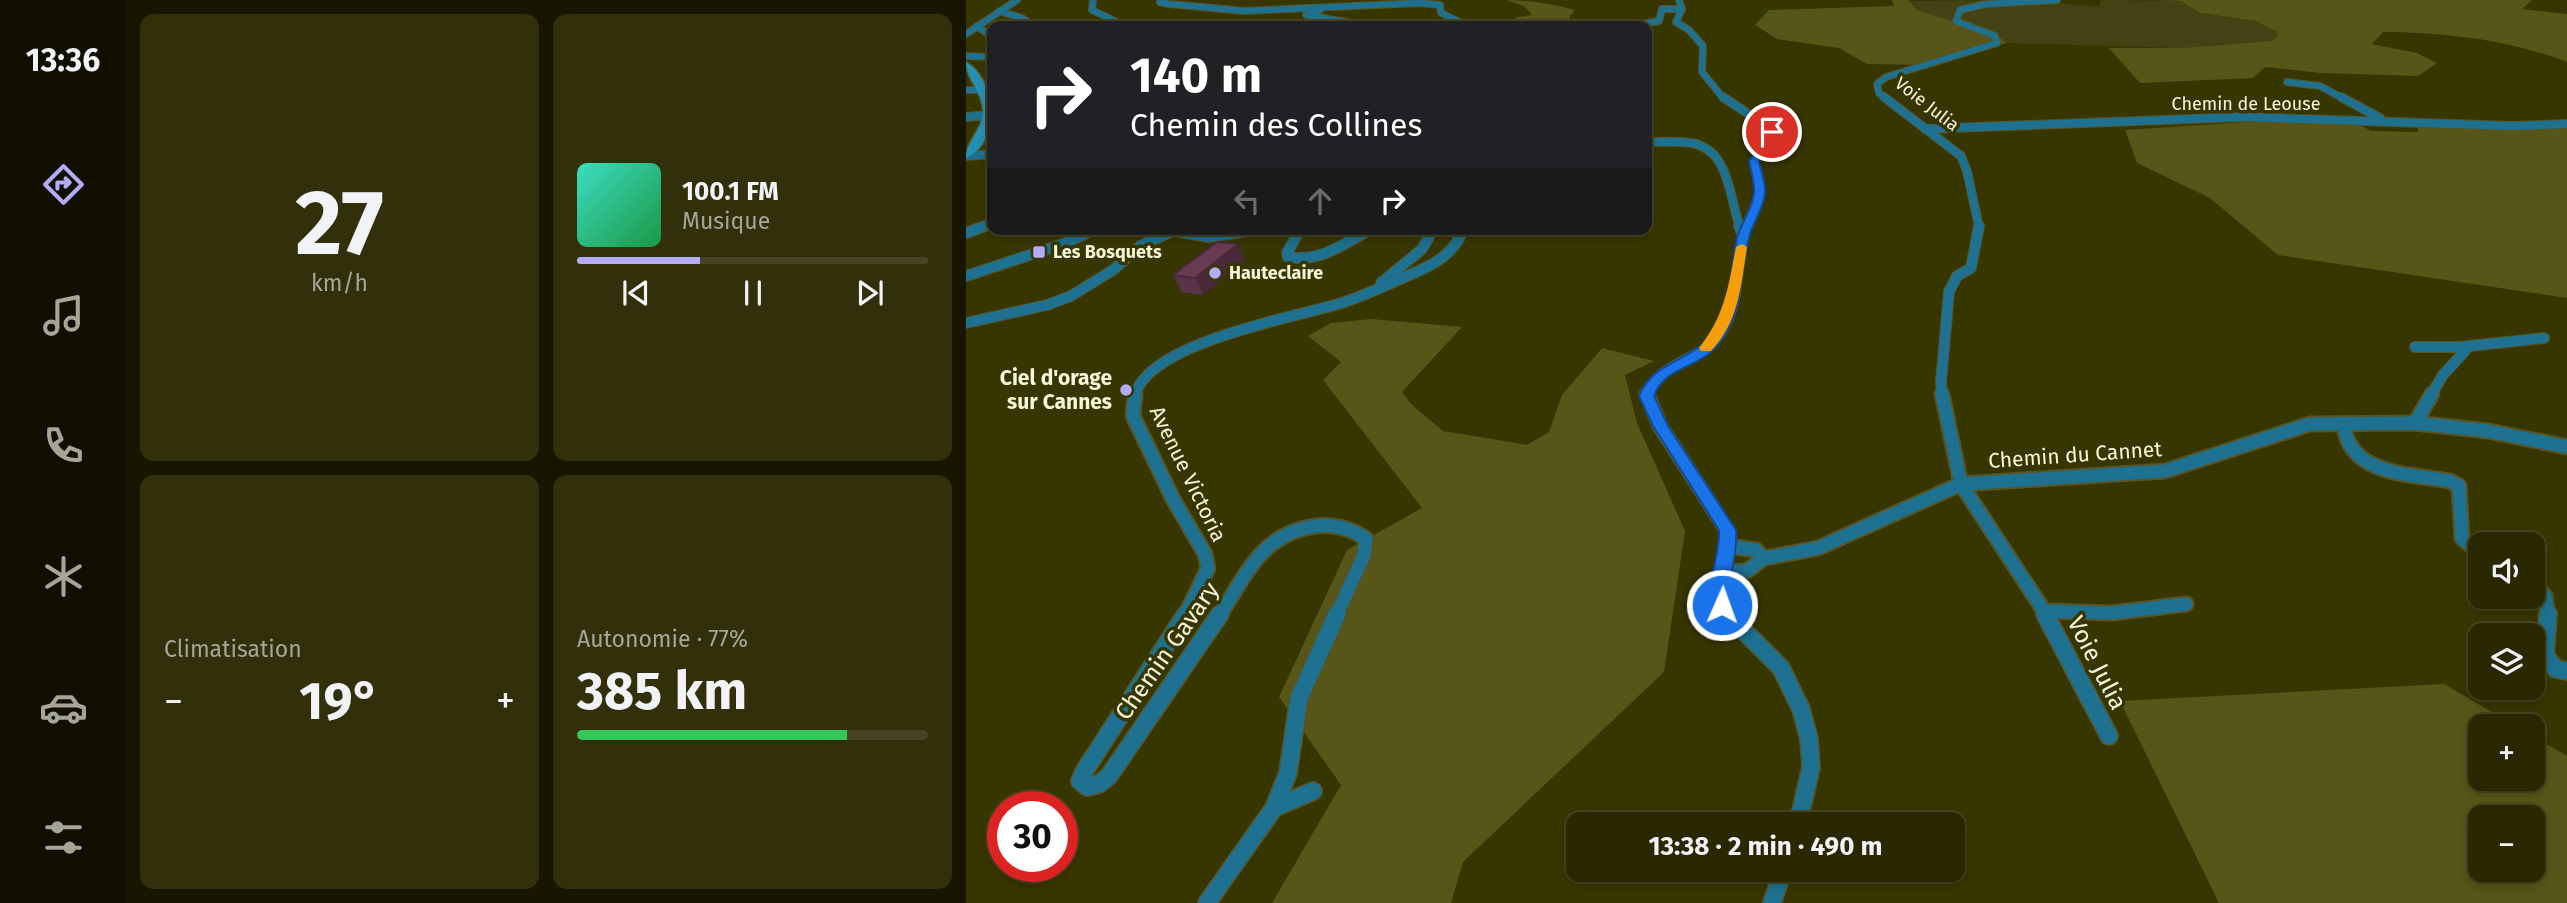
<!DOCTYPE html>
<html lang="fr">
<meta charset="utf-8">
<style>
:root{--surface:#2a2800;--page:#32300a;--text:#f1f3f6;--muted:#a5a699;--line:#464422;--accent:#b4acf9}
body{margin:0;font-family:"Fira Sans",sans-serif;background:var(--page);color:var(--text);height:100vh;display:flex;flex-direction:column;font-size:26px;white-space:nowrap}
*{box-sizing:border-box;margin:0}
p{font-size:23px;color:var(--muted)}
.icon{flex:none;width:38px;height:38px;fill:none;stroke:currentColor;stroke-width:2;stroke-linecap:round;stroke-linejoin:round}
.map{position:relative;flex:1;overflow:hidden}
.panel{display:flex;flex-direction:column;gap:14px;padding:14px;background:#171600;width:840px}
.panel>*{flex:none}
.top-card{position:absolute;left:21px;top:21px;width:665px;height:214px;border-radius:14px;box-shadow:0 4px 10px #0003,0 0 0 2px var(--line);background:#202124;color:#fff;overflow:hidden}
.controls{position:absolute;left:1502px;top:532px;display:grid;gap:14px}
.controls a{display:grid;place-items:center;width:77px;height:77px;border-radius:14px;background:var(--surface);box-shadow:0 4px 10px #0003,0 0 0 2px var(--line);font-size:35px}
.speed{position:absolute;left:21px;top:791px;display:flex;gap:14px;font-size:35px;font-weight:700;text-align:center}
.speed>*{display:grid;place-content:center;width:91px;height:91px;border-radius:50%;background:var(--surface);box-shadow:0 4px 10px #0003,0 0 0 2px var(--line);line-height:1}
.speed .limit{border:10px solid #d22;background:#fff;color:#111}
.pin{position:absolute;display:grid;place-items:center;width:60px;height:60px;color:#fff;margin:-30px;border:4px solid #fff;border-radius:50%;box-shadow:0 2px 7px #0007}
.me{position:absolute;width:77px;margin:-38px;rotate:2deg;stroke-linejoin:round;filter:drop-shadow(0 0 5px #0008)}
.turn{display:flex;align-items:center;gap:24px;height:147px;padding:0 28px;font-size:32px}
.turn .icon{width:91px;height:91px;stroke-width:2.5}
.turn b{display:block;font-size:49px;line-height:60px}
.lanes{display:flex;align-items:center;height:66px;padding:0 28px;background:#0003;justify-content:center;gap:35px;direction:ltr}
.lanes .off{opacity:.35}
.big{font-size:52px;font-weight:700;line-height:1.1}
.panel .widget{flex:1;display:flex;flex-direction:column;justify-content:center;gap:10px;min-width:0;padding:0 24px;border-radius:14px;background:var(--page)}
.panel .dial{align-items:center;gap:0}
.dial b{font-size:91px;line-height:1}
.song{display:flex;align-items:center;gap:21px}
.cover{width:84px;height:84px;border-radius:10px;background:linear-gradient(135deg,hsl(170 70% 55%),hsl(140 70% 35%))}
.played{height:7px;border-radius:4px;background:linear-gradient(90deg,var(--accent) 35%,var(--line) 35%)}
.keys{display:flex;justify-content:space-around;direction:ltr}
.heat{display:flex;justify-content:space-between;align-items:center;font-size:38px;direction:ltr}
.charge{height:10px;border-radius:5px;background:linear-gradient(90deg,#34c759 77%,var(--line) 0)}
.panel .tiles{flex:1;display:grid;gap:14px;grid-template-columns:repeat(2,1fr)}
.trip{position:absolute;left:600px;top:812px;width:399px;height:70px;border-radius:14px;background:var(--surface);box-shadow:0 4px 10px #0003,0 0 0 2px var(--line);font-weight:700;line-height:70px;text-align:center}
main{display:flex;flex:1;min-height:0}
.tab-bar{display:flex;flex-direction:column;width:126px;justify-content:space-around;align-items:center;background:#111000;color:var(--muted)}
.tab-bar .icon{width:49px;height:49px}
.tab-bar .current{color:var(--accent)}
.tab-bar b{font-size:32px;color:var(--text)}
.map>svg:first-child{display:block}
.built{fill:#434214}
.green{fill:#575517;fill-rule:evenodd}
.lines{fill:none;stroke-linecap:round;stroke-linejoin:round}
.stream{stroke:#1f0b4d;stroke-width:2}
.minor-far4-casing{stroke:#565523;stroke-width:8}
.minor-far3-casing{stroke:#565523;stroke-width:10}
.minor-far2-casing{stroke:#565523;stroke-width:12}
.minor-far1-casing{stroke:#565523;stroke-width:17}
.minor-casing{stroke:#565523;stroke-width:20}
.secondary-casing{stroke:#565523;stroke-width:3}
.minor-far4{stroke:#1e7190;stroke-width:6}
.minor-far3{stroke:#1e7190;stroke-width:8}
.minor-far2{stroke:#1e7190;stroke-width:10}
.minor-far1{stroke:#1e7190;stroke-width:13}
.minor{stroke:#1e7190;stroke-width:17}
.secondary{fill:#2590b6;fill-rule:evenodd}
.wall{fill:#593347}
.shaded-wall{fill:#49293a}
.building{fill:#683b53;stroke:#49293a;stroke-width:2}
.route{fill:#1a73e8;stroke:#114b97;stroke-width:2}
.slow{fill:#f59e0b}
.poi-dot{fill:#b4acf9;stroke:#383600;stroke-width:2.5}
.labels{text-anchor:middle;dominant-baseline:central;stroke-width:7;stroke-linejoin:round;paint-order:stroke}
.far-street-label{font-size:18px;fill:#f6f6db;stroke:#383600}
.far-poi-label{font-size:18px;font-weight:bold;fill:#f6f6db;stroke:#383600;text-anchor:start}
.poi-label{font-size:21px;font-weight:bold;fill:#f6f6db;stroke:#383600;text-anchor:end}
.street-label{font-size:21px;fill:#f6f6db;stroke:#383600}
.near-street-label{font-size:24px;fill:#f6f6db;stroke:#383600}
</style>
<main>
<nav class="tab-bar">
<b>13:36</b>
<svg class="icon current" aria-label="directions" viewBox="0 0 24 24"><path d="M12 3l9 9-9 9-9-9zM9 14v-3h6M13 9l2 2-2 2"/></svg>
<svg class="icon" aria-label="music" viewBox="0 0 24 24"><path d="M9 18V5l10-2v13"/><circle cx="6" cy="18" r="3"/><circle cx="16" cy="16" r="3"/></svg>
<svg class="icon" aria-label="phone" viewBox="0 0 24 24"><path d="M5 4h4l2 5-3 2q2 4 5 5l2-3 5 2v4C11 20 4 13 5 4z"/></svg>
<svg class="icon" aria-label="climate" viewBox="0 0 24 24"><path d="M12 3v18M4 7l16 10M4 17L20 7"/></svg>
<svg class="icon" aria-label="car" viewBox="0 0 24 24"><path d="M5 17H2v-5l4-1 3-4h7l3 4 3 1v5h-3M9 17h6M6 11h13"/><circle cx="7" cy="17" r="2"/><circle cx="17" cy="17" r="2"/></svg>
<svg class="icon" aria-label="filters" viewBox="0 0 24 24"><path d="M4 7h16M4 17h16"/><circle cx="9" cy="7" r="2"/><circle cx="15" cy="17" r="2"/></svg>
</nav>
<section class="panel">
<div class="tiles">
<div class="widget dial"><b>27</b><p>km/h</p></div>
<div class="widget">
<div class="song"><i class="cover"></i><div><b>100.1 FM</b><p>Musique</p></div></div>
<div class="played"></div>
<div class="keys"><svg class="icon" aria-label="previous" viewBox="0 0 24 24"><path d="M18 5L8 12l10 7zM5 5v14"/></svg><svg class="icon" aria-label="pause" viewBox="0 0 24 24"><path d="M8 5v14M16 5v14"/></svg><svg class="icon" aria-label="next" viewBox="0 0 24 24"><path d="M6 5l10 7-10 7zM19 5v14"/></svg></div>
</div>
<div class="widget"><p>Climatisation</p>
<div class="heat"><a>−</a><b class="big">19°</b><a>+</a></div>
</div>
<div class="widget"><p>Autonomie · 77%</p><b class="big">385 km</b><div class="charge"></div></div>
</div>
</section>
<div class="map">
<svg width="1601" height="903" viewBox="0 0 1601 903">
<rect width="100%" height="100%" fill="#383600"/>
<polygon class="built" points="1058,0 1133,7 1135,0 1215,1 1234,13 1290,21 1311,32 1312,37 1305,41 1215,48 1041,43 1029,34 950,10 941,1"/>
<g class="green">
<path d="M540 0C564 0 586 4 609 10L604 16V23C590 32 564 26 548 20L551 17 566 15 558 6Z"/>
<polygon points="926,0 942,0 950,10 1029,34 1041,43 952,65 901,64 873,48 811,39 789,25 803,10 928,6"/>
<path d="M1192 0H1566L1556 9 1601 14V62C1544 40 1478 32 1417 32L1406 44 1451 53 1471 63 1452 76 1354 73 1299 67 1287 78 1174 83 1143 48H1215L1305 41 1312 37 1311 32 1290 21 1234 13 1215 1Z"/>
<polygon points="1281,122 1393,124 1405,131 1452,132 1452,125 1601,126 1601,298 1312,255 1244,198 1171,163 1159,130"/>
<polygon points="405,319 496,327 436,392 445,404 477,431 561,445 583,432 596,395 636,348 688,361 659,375 671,423 719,531 698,672 497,862 485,903 306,903 375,785 313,697 381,550 456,508 357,380 375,362 342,336 365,323"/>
<path d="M1478 684 1550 726H1514V779H1566V736L1601 756V903H1253L1154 701ZM1514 817H1566V870H1514Z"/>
</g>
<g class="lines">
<polyline class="stream" points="596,26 610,24"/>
<defs>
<g id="minor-far4">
<polyline points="127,0 126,10 159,26"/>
<polyline points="195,0 194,2 203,4 279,11 454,3 474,5 475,13 502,26"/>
<polyline points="713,0 716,9 710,22 723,30 737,46 736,72 758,99"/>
<polyline points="354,10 340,15 403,26"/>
<polyline points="33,11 56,18 68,26"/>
<polyline points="11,26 26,37"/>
<polyline points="318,26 355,25"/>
<polyline points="442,26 448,25"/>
<polyline points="666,26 693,21 696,9 716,9"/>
<polyline points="0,34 51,0"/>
<polyline points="0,56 26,57"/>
<polyline points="1321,82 1354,86 1378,99"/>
<polyline points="0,90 16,90"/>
<polyline points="921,99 913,93 911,84 920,77 1031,43 1029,36 990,21 994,10 1020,4 1091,0"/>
</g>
<g id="minor-far3">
<polyline points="757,97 799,125 806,134 788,161 794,193 780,227"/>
<polyline points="918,97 995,156 1001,171 1013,227"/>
<polyline points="1375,97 1414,118"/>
<polyline points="0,117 23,115"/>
<polyline points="959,129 1276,117 1547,126 1601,124"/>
<path d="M681 142C695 142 711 141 725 143 764 149 763 198 774 227"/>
<polyline points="0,156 26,154"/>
<polyline points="15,227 26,223"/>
</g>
<g id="minor-far2">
<polyline points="773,226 777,236"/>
<path d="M329 229 332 233 321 253 322 257C356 263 377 243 406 229"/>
<polyline points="209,231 242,237 297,229"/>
<polyline points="0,233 19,226"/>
<polyline points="0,276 100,243 129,229"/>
<polyline points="415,283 456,249 463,237 457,229"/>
<polyline points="0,323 81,305 105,296 147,270 174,246 211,229"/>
<polyline points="1449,347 1494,347 1578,338"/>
<path d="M169 395C183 343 325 318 372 304 393 298 412 289 432 280 457 269 482 261 495 235L491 229"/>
<path d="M680 395C694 362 733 362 753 335 776 303 768 261 781 226"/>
<polyline points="976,395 975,382 983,292 991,276 1005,268 1013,226"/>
<polyline points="1465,395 1477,375 1499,351 1494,347"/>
</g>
<g id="minor-far1">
<polyline points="169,394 167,416 207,499 239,554 242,568 219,616"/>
<path d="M681 394 694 426 761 530C765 560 743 588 762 616"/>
<polyline points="976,394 995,484 1078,611 1146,613 1220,604"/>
<polyline points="1449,423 1466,394"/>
<path d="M1378 426C1384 476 1446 474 1484 481L1493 486 1496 538 1514 554"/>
<polyline points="794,559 852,548 995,484 1199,471 1344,424 1449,423 1522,431 1601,447"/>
<polyline points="757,572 781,571 794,561 794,554 790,550 763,546"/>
<polyline points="1566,581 1579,596 1582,616"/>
<polyline points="1078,611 1080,616"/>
<path d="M253 616C267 596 279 570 296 553 324 524 368 516 400 539L398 555 370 616"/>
</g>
<g id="minor">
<polyline points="220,614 119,770 114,781 121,787 133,784 143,776 254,614"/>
<polyline points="761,614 815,668 835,709 843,739 845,767 832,824"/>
<polyline points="1079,614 1143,736"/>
<polyline points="1582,614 1579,656 1590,669 1601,671"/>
<polyline points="308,808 347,791"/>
<polyline points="241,903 308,808 322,773 333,698 371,614"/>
<polyline points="806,903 817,870"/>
</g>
<path id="secondary" d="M0 62C31 81 36 141 0 158 0 141 17 130 17 111 17 92 0 79 0 62Z"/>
</defs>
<use href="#minor-far4" class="minor-far4-casing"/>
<use href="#minor-far3" class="minor-far3-casing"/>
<use href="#minor-far2" class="minor-far2-casing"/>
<use href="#minor-far1" class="minor-far1-casing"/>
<use href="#minor" class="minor-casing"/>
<use href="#secondary" class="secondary-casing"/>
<use href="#minor-far4" class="minor-far4"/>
<use href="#minor-far3" class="minor-far3"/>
<use href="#minor-far2" class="minor-far2"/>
<use href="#minor-far1" class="minor-far1"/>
<use href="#minor" class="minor"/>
<use href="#secondary" class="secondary"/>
</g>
<polygon class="wall" points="279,260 237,295 216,292 207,275"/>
<polygon class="shaded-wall" points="272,244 279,260 237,295 229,278"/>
<polygon class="building" points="251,242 272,244 229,278 207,275"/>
<path class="route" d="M803 130 811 132 793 161C795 171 800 184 799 193 798 207 788 221 784 234 772 273 780 312 750 347 732 368 698 367 688 396L702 426 770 530C772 550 765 567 764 587 763 596 767 602 763 610L756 612 749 610C737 587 755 555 753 530L687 426 673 396C685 365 715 363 738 343 766 319 764 271 771 238 775 223 787 208 788 193 789 183 785 171 783 161Z"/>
<path class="slow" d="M776 244 781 247C775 285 773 322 745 351H735L733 348C759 315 762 288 770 247Z"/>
<g class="poi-dot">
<rect x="66" y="245" width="14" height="14" rx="3.5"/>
<circle cx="249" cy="273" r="7"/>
<circle cx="160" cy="390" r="7"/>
</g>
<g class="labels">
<g class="far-street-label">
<text transform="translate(961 104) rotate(38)">Voie Julia</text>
<text x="1280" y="104">Chemin de Leouse</text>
</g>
<g class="far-poi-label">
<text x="87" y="252">Les Bosquets</text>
<text x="263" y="273">Hauteclaire</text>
</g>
<g class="poi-label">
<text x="146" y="378">Ciel d'orage<tspan x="146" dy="24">sur Cannes</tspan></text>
</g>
<g class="street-label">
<text transform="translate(1109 455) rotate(-4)">Chemin du Cannet</text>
<text transform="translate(222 474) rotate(64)">Avenue Victoria</text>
</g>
<g class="near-street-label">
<text transform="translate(201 651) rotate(-55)">Chemin Gavary</text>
<text transform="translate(1131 663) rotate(63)">Voie Julia</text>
</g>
</g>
</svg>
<div class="controls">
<a><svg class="icon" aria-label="sound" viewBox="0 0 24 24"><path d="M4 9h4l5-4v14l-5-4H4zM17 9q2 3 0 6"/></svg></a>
<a><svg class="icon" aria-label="layers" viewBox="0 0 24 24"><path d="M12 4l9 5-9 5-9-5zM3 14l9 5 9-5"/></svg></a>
<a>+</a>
<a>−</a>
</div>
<div class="speed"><div class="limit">30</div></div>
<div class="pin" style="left:806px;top:132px;background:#d93025"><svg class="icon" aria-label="arrive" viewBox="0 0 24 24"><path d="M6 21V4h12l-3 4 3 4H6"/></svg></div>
<svg class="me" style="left:756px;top:605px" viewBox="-20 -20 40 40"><circle r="17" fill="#1a73e8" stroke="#fff" stroke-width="3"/><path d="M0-11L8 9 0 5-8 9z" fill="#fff"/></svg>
<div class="trip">13:38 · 2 min · 490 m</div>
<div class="top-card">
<div class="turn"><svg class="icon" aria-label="right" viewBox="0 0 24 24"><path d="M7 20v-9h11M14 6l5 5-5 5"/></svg><div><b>140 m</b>Chemin des Collines</div></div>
<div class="lanes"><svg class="icon off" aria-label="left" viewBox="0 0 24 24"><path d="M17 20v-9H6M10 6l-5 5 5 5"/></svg><svg class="icon off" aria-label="ahead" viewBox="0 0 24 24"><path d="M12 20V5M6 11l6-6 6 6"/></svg><svg class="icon" aria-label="right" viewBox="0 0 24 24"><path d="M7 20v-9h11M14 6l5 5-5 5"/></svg></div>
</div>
</div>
</main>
